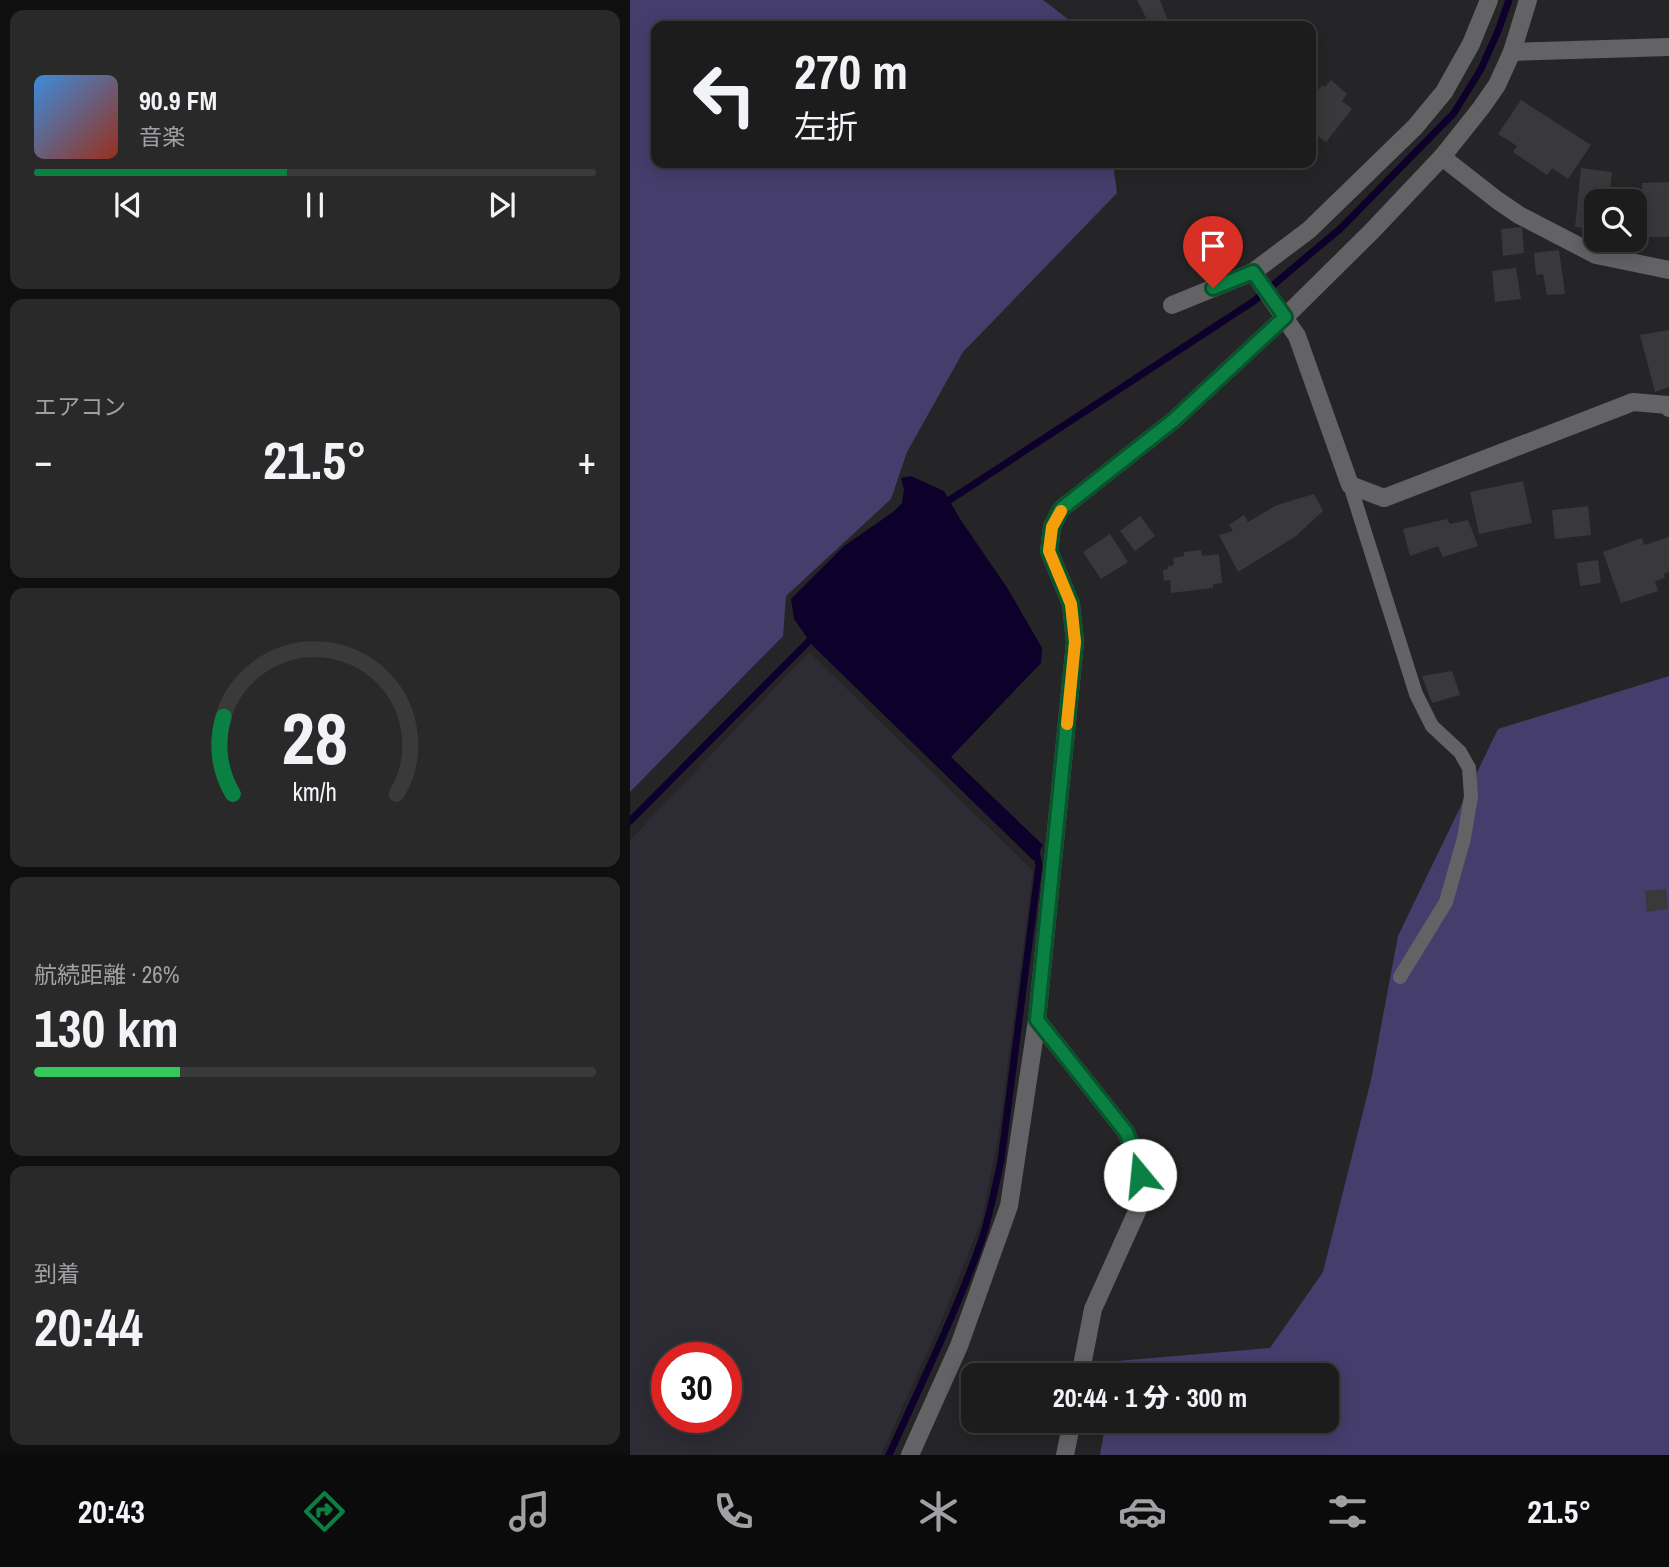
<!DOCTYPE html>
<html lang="ja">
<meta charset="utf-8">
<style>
:root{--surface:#1c1c1d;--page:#29292a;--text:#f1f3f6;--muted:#a0a1a4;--line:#3a3a3b;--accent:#0b8043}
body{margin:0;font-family:"Archivo Narrow","Noto Sans JP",sans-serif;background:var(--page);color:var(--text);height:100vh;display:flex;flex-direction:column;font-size:26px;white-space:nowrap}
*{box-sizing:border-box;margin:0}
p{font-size:23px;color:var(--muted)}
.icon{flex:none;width:38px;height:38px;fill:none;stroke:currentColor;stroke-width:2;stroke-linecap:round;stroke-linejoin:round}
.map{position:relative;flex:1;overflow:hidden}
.side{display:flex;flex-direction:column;gap:10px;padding:10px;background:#0f0f10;width:630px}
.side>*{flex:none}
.banner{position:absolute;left:21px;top:21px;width:665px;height:147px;border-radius:14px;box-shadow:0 4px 18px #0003,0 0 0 2px var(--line);background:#1c1c1d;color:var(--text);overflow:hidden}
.tools{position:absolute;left:954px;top:189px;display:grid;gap:14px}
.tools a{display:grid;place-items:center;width:63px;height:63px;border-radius:14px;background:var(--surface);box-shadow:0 4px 18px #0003,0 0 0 2px var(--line);font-size:35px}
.speed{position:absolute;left:21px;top:1342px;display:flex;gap:14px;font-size:35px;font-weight:700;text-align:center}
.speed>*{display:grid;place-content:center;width:91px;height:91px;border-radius:50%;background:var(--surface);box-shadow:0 4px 18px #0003,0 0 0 2px var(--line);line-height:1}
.speed .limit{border:10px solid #d22;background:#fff;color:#111}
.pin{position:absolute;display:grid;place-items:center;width:60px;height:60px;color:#fff;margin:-72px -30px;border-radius:50% 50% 50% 0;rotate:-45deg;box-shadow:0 0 7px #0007}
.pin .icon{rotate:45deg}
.me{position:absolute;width:77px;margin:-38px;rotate:343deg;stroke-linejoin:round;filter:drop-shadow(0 0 5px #0008)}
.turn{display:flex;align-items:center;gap:24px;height:147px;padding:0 28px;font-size:32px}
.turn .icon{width:91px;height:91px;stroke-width:2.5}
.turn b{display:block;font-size:49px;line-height:60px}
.big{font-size:52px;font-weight:800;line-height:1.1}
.side .card{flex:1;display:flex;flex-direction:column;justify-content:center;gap:10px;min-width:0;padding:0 24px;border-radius:14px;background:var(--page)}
.side .dial{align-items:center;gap:0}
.dial svg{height:182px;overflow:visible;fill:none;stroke:var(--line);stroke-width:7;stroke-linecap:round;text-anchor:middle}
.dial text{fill:var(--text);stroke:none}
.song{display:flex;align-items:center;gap:21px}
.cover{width:84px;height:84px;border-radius:10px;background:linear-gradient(135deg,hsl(210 70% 55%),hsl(10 70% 35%))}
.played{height:7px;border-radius:4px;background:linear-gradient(90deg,var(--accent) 45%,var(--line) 45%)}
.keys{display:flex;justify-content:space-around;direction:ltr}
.heat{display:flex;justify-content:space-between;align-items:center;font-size:38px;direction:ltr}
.charge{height:10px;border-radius:5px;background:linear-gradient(90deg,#34c759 26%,var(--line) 0)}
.trip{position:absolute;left:331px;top:1363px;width:378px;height:70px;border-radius:14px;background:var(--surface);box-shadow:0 4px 18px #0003,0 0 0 2px var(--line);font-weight:800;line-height:70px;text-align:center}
.tabs{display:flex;height:112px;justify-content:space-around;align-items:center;background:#0b0b0c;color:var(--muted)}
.tabs .icon{width:49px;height:49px}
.tabs .selected{color:var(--accent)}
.tabs b{font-size:32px;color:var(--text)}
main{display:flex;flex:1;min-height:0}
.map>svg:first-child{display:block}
.built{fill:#2d2c34;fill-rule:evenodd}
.green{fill:#453e6d}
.water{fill:#0d002b}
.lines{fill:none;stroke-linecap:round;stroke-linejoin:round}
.stream{stroke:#0d002b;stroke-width:7}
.building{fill:#39393b}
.lane{stroke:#636365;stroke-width:14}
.street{stroke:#636365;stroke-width:18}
.route-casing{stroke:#07532c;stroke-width:18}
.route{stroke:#0b8043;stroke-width:12}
.slow{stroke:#f59e0b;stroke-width:12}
</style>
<main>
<section class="side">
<div class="card">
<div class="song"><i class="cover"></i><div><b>90.9 FM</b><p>音楽</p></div></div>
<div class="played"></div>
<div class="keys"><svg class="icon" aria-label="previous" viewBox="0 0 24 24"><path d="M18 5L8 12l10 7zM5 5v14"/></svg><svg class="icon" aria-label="pause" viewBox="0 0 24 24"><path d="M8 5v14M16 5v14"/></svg><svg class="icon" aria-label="next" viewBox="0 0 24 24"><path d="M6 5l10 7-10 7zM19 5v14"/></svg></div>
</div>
<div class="card"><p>エアコン</p>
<div class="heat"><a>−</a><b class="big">21.5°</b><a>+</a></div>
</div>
<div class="card dial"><svg viewBox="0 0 100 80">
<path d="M14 69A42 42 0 1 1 86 69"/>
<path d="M14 69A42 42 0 0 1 10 35" stroke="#0b8043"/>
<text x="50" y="56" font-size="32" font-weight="700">28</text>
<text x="50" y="72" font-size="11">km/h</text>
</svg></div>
<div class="card"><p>航続距離 · 26%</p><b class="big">130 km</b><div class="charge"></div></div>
<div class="card"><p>到着</p><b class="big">20:44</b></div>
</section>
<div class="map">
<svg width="1039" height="1455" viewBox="0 0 1039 1455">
<rect width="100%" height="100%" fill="#252527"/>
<path class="built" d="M179 652 403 871 368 1137 352 1219 312 1319 251 1455H0V840ZM37 1358H96V1418H37Z"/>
<g class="green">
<polygon points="0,0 413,0 447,26 26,26 26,163 483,163 487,193 333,352 277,452 261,499 156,596 153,636 0,792"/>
<polygon points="1039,676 1039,1455 470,1455 476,1421 696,1421 696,1376 485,1375 487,1361 640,1348 693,1272 741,1080 768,936 868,729"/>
</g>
<polygon class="water" points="281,476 314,491 330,519 378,589 412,648 411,663 321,757 413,845 404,861 183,646 164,619 161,599 214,546 263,512 272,503 274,489 271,478"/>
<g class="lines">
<g class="stream">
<polyline points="312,505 624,301 711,228 824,113 851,69 868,31 879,0"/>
<polyline points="0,821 184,636"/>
<path d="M259 1455C291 1384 326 1313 352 1239 360 1214 365 1187 371 1161L409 865 405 847"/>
</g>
</g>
<g class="building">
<polygon points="507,0 530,0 540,26 520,26"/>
<polygon points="701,80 717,94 712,101 722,109 696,142 688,136 686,139 681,135 681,100 692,85 695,87"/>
<polygon points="891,100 961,145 938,179 922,168 917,175 883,152 887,146 868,134"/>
<polygon points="951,168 982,172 979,201 966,201 966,229 945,227"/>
<polygon points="1039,182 1039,237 1013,237 1012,183"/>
<polygon points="892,227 894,253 873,256 871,229"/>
<polygon points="929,250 935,294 917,295 913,274 906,275 904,253"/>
<polygon points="886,268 891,299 865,302 862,271"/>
<polygon points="1039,330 1039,387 1025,392 1010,335"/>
<polygon points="893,481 902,523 849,534 840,492"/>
<polygon points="684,494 693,511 666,536 608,572 589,535 603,531 599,525 614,515 618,522 647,505"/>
<polygon points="958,506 961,535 925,539 922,510"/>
<polygon points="510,516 525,536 505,551 490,531"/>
<polygon points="817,519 820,524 838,520 848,546 813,557 808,546 780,556 773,529"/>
<polygon points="480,534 498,562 471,579 453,552"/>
<polygon points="1039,537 1039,572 1034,574 1035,578 1025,581 1028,591 991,603 973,552 1012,538 1014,545"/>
<polygon points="571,550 572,556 589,554 592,583 583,584 583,588 541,593 540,580 534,581 533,570 538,569 538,566 544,565 543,558 554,556 554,552"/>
<polygon points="968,560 971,583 950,586 947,563"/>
<polygon points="822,671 830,695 802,703 792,676"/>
<polygon points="1036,889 1038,909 1017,912 1015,891"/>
</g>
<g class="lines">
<polyline class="lane" points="720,485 786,694 802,726 830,752 839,768 841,796 834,838 816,902 770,977"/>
<g class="street">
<polyline points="882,52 1039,47"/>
<polyline points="812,157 867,200 889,215 966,255 1039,270"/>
<polyline points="623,272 667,336 720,485 754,498 1003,402 1038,405 1039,408"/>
<polyline points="542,305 623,272 679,230 785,127 814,92 841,44 859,0"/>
<polyline points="407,1020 496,1132 508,1161 513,1189 509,1207 463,1309 450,1376"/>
<polyline points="280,1455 329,1346 379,1206 407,1020 445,642 441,604 419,551 422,527 431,509 544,420 655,317 742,231 812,157 851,108 867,85 882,52 898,0"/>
<polyline points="435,1455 442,1421"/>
</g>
</g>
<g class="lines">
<defs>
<polyline id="route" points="510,1175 508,1161 496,1132 407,1020 445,642 441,604 419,551 422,527 431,509 544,420 655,317 623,272 583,288"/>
</defs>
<use href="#route" class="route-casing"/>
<use href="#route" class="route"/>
<polyline class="slow" points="431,511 422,527 419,551 441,604 445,642 437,724"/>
</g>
</svg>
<div class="tools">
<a><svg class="icon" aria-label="search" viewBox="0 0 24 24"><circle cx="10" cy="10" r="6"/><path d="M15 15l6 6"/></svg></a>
</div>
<div class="speed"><div class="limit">30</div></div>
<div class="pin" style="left:583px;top:288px;background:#d93025"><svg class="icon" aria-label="arrive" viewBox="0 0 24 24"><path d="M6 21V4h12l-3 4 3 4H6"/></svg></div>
<svg class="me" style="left:510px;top:1175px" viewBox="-20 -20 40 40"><circle r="19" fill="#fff"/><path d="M0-13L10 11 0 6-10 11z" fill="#0b8043"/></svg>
<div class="trip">20:44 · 1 分 · 300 m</div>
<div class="banner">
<div class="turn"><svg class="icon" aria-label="left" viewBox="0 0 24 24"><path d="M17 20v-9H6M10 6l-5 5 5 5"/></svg><div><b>270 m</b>左折</div></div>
</div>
</div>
</main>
<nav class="tabs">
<b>20:43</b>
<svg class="icon selected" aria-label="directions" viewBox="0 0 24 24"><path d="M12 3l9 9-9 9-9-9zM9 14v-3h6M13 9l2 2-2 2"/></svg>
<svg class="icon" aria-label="music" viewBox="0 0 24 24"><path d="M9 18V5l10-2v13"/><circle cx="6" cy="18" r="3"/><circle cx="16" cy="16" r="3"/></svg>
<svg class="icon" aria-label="phone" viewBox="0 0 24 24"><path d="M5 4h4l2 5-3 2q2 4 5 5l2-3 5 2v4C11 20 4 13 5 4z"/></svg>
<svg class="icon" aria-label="climate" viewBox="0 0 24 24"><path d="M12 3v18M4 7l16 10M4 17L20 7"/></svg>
<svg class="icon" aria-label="car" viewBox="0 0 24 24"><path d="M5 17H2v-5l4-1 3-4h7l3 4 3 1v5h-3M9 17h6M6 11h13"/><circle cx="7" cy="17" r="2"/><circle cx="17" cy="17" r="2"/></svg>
<svg class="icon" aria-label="filters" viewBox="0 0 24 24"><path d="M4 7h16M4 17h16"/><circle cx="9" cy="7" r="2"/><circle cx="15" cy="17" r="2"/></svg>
<b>21.5°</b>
</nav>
